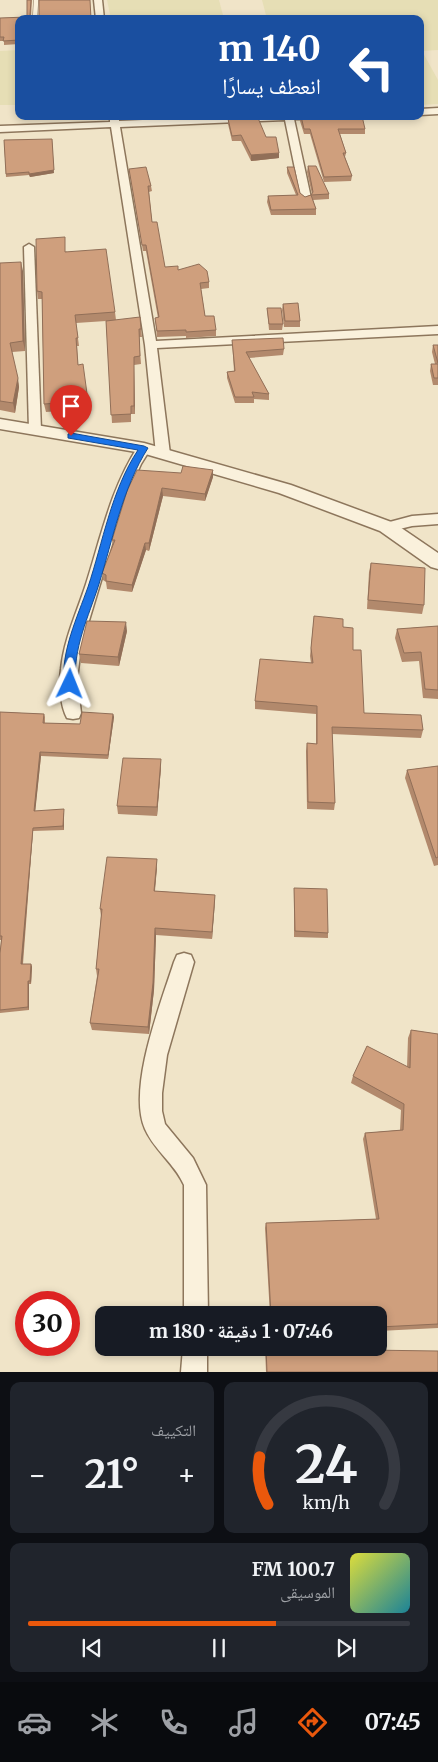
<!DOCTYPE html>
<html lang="ar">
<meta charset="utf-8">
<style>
:root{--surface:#171b24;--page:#20242c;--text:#f1f3f6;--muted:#9ea1a6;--line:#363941;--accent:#ea580c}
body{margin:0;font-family:Merriweather,"Noto Naskh Arabic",serif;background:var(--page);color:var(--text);direction:rtl;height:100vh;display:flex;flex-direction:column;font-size:19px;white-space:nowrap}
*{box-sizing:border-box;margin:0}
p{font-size:16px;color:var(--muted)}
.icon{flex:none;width:28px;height:28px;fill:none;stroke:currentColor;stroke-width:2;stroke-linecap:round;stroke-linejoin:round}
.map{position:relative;height:1372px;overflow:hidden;direction:ltr}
.side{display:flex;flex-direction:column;gap:10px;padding:10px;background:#0d0f14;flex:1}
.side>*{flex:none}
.guide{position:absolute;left:15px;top:15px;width:409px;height:105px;border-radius:10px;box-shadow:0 2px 8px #0003;direction:rtl;background:#1a4fa0;color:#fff;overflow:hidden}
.speed{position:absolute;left:15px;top:1291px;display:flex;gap:10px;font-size:25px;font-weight:700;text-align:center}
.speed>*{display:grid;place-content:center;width:65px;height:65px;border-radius:50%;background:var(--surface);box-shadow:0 2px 8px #0003;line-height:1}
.speed .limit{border:8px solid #d22;background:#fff;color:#111}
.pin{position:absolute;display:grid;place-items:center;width:42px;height:42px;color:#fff;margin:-51px -21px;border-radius:50% 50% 50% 0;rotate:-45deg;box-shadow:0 0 5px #0007}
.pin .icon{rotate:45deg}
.me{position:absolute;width:55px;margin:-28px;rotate:2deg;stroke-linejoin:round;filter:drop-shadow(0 0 4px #0008)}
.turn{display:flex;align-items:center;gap:18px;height:105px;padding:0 20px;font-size:22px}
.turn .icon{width:65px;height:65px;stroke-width:2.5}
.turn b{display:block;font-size:35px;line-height:42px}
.big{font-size:38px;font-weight:700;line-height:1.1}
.side .tile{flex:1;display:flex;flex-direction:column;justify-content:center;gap:8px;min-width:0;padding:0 18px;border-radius:10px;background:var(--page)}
.side .dial{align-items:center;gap:0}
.dial svg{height:130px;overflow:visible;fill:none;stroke:var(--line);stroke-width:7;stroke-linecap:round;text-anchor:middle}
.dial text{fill:var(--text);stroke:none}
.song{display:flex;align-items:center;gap:15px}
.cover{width:60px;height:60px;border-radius:8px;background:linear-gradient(135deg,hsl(60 70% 55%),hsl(190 70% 35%))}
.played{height:5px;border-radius:2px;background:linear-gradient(90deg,var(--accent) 65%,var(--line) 65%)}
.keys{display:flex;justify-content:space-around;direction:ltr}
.heat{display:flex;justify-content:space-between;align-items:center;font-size:28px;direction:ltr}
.side .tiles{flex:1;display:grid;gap:10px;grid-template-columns:1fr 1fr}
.tile:last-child{grid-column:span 2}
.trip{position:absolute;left:95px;top:1306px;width:292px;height:50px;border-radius:10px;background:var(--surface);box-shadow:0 2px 8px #0003;font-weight:700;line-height:50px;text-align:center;direction:rtl}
.tabs{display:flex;height:80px;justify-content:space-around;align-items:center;background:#090b0e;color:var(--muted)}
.tabs .icon{width:35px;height:35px}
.tabs .active{color:var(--accent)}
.tabs b{font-size:22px;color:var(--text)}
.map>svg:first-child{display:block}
.farmland{fill:#e6deb5}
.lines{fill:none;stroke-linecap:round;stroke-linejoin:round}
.service-casing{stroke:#8d765c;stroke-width:5.5}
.minor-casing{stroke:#8d765c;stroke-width:3}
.tertiary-casing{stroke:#8d765c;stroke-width:3}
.service{stroke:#faf1dc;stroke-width:4.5}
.minor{fill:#faf1dc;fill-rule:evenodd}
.tertiary{fill:#faf1dc;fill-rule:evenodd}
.wall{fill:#b2896c}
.shaded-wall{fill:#916f58}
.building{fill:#cf9f7d;stroke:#916f58}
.route{fill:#1a73e8;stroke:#114b97}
</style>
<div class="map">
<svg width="438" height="1372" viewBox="0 0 438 1372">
<rect width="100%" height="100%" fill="#f0e4c8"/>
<g class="farmland">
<polygon points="107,0 219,0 224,19 111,19"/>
<polygon points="262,0 438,0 438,50 422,51 438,80 438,104 420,105 420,19 267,19"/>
<polygon points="19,50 19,105 0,105 0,51"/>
</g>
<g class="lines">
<defs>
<polyline id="service" points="35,19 36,0"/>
<g id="minor">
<polygon points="94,0 102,0 104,19 96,19"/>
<polygon points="438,108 438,114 420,115 420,109"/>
<polygon points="110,116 119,116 119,121 237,116 310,116 306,119 294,119 311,198 306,201 301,198 285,120 120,127 156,341 438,326 438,334 157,348 170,454 163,458 158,457 156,454 145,345 111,127 0,132 0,126 110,122"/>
<polygon points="29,244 34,247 41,430 35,434 29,430 24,247"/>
<path d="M144 444 151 448 141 464 126 498 81 647 77 679 81 713 79 718 73 719 67 718C60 705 59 683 61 669 64 639 77 612 86 584 101 537 111 487 139 445Z"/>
<polygon points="438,514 438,524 412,526 387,532 382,530 380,527 382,524 412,516"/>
<path d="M184 953 191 955 194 962 167 1055 162 1093V1111L165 1124 193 1158 206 1185 208 1315H184V1185C175 1164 154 1150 145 1129 127 1088 161 1003 174 962L177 955Z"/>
<polygon points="183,1348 207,1348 207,1372 181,1372"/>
</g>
<polygon id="tertiary" points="0,419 144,443 291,485 394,523 438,553 438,569 431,567 380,531 279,493 142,453 0,429"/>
</defs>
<use href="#service" class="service-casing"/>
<use href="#minor" class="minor-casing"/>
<use href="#tertiary" class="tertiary-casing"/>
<use href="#service" class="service"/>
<use href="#minor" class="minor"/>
<use href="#tertiary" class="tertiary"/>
</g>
<g class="wall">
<polygon points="27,0 32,0 31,16 33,19 19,19 19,44 4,45 4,41 0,41 0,18 27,17"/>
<polygon points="124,116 143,116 143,118 124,119"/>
<polygon points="300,116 365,129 365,134 340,134 346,153 345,157 352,176 351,181 324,182 310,134 304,134 300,121"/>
<polygon points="228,119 266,137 279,158 251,161 241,141 232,141 228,124"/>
<polygon points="4,140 54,173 30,177 29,175 6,177"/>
<polygon points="308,166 329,194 329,199 313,200 316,209 316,215 271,215 267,202 268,196 296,195 287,173 287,167 300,193 305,197 312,194 307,172"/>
<polygon points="129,169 151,186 152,191 149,192 152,222 165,267 178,270 209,282 209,288 201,289 205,316 216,330 216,336 186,338 186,336 157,337 155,318 158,318 146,251 143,251"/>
<polygon points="66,251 115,312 116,320 141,329 142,337 139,337 141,364 134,365 135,414 131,414 131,422 112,423 106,321 76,323 79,346 77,346 78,365 88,401 89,409 46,412 44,404 42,299 38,299 37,291"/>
<polygon points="0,263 23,271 25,351 12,352 19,387 15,413 0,410"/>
<polygon points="283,304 300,321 300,327 284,327 282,310"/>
<polygon points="267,308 283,324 282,330 269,330"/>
<polygon points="232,340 284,349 283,355 249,358 269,394 269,400 254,399 254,403 235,403 227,378 227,372 234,371"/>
<polygon points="433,345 438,345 438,385 433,385 430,371 431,364 435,364 432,352"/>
<polygon points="213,470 213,477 205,501 163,496 149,551 146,550 132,592 107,589 106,582 103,580 102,573 113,545 112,540 127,491 181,473"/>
<polygon points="371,563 424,605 422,614 367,609 369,572"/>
<polygon points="314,616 343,627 353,650 364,713 423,730 421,738 332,734 335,803 334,810 307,809 306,751 307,743 316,744 316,714 255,709 255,701 311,663 310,656"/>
<polygon points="438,626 438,699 423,698 419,661 402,662 395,638 397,629"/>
<polygon points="127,631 119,666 81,663 79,654"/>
<polygon points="0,712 44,714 45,717 45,723 80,724 113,714 114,717 108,759 41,756 35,811 64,813 64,830 33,831 23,964 31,964 32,967 31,984 29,984 29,1010 0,1013 0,953 1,940 0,940"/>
<polygon points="438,766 438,865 434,866 405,778 407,770"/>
<polygon points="161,767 157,816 118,814 117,806"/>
<polygon points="157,867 155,891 215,895 212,939 156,935 154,990 149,1034 92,1030 90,1023 97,976 96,969 101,916 100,909"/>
<polygon points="294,888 328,933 328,938 294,937"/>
<polygon points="411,1030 438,1034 438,1328 379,1331 379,1315 270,1315 265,1228 266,1223 376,1219 363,1139 365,1133 400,1130 401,1110 351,1083 353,1076 407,1067 408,1038"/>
<polygon points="265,1348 366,1348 366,1350 438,1372 266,1372"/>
</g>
<g class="shaded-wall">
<polygon points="52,139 54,173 30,177 29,174"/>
<polygon points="279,153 279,158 251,161 251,155"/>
<polygon points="21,262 23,271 25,351 23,341"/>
<polygon points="134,357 134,365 135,414 134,406"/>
<polygon points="18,378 19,387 15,413 13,403"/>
<polygon points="213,470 213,477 205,501 205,494"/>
<polygon points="162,488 163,496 149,551 149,543"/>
<polygon points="145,543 146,550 132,592 132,585"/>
<polygon points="126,622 127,631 119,666 118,657"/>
<polygon points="113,714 114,717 108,759 108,755"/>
<polygon points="40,752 41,756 35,814 34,811"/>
<polygon points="161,759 161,767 157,816 157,807"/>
<polygon points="64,809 64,830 63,826"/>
<polygon points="33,828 33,831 22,968 21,964"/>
<polygon points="157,859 157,867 154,898 154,891"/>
<polygon points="215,895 215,902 212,939 212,932"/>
<polygon points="155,928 156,935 154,990 149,1034 148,1027"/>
<polygon points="31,964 32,967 31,984 30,981"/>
<polygon points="28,981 29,984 29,1010 28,1007"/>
</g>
<g class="building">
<polygon points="27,0 31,0 30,15 33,19 19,19 19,40 3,41 4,37 0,37 0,18 27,17"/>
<polygon points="39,0 90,0 91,19 35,19 39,16"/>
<polygon points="301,116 362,116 365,129 338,129 346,153 343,153 352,176 324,177 310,129 304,129"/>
<polygon points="258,118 266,137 276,137 279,153 251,155 241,135 232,136 228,119"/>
<polygon points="52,139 54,170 29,174 29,172 6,174 4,140"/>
<polygon points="308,166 316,166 329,194 311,195 313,192"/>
<polygon points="146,167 151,186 148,186 152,222 157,222 165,267 178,266 178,270 199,264 207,271 209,282 200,283 205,316 214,316 216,330 186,332 186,330 157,331 155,318 159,317 146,245 142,245 129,169"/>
<polygon points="287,167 294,167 300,193 305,197 311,195 316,209 271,210 268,196 298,195"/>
<polygon points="65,237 65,252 106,249 115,312 75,315 78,338 76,338 78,365 83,364 88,401 44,404 42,292 37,291 36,239"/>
<polygon points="21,262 23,341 10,343 18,378 13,403 0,401 0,263"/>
<polygon points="298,303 300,321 285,321 283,304"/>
<polygon points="267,308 281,308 283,324 269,324"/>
<polygon points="140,317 141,329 139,329 140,356 134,357 134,406 131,406 131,414 111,415 106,321"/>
<polygon points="283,338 284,349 246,352 269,394 252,392 254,397 235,397 227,372 235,371 232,340"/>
<polygon points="433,345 438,345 438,363"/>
<polygon points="431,364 438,364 438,378 434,378"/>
<polygon points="183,466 213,470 205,494 162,488 149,543 145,543 132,585 106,581 106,575 102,573 115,540 112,540 127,491 137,470 181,473"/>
<polygon points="371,563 425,568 424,605 368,600"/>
<polygon points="314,616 343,619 343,627 353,628 353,650 361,650 364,713 421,715 423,730 332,727 335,803 308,802 307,743 317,744 317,706 255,701 260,659 313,663 311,648"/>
<polygon points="87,621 126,622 118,657 79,654"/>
<polygon points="438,626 438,690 425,689 421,652 404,653 397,629"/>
<polygon points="0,712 44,714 43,723 80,724 82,712 113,714 108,755 40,752 34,811 64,809 63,826 33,828 21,964 31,964 30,981 28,981 28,1007 0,1010 0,953 2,936 0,936"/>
<polygon points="123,758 161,759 157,807 117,806"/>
<polygon points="438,766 438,857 436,858 407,770"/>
<polygon points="107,857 157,859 154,891 215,895 212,932 155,928 153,983 148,1027 90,1023 99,969 96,969 102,909 100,909"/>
<polygon points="294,888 327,889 328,933 295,931"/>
<polygon points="411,1030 438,1034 438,1324 379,1327 379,1315 271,1315 266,1223 379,1219 365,1133 403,1130 404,1104 353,1076 367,1046 410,1068"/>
<polygon points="266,1348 366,1348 366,1350 438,1351 438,1372 267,1372"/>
</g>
<path class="route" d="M71 433 144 446 148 448C122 489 113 539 99 584 89 616 72 649 76 684L70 688 64 684C61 651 77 618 88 587 103 542 111 491 138 450L68 438V434Z"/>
</svg>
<div class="speed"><div class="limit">30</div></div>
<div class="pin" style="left:71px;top:436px;background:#d93025"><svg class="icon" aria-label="arrive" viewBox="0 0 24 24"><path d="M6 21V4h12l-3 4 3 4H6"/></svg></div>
<svg class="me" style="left:70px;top:684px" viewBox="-20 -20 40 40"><path d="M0-17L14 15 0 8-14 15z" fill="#1a73e8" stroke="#fff" stroke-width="4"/></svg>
<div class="trip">07:46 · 1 دقيقة · 180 m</div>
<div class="guide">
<div class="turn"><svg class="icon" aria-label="left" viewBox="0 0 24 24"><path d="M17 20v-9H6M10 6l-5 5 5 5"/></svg><div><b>140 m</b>انعطف يسارًا</div></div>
</div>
</div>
<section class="side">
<div class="tiles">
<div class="tile dial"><svg viewBox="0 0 100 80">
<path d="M14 69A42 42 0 1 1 86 69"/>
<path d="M14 69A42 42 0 0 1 9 40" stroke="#ea580c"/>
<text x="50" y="56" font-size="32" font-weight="700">24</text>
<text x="50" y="72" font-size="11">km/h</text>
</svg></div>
<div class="tile"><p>التكييف</p>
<div class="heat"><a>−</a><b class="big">21°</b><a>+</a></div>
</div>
<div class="tile">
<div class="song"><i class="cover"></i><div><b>100.7 FM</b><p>الموسيقى</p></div></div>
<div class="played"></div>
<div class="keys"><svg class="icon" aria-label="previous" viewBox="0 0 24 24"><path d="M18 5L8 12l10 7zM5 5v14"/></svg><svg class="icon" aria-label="pause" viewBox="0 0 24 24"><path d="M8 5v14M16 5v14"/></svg><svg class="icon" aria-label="next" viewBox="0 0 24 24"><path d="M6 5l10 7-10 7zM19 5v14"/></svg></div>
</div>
</div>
</section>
<nav class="tabs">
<b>07:45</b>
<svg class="icon active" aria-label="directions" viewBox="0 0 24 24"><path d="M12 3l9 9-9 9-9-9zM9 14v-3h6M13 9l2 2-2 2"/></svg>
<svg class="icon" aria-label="music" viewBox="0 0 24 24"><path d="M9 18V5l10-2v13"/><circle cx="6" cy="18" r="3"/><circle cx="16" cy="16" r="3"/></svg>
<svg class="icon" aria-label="phone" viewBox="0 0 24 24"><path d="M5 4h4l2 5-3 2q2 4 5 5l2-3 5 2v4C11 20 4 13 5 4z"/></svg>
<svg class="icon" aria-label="climate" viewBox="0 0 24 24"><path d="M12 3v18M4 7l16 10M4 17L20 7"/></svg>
<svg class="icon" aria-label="car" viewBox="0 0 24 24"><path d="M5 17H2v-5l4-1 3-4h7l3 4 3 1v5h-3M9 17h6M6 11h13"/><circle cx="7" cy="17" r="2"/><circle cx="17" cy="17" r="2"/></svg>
</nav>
